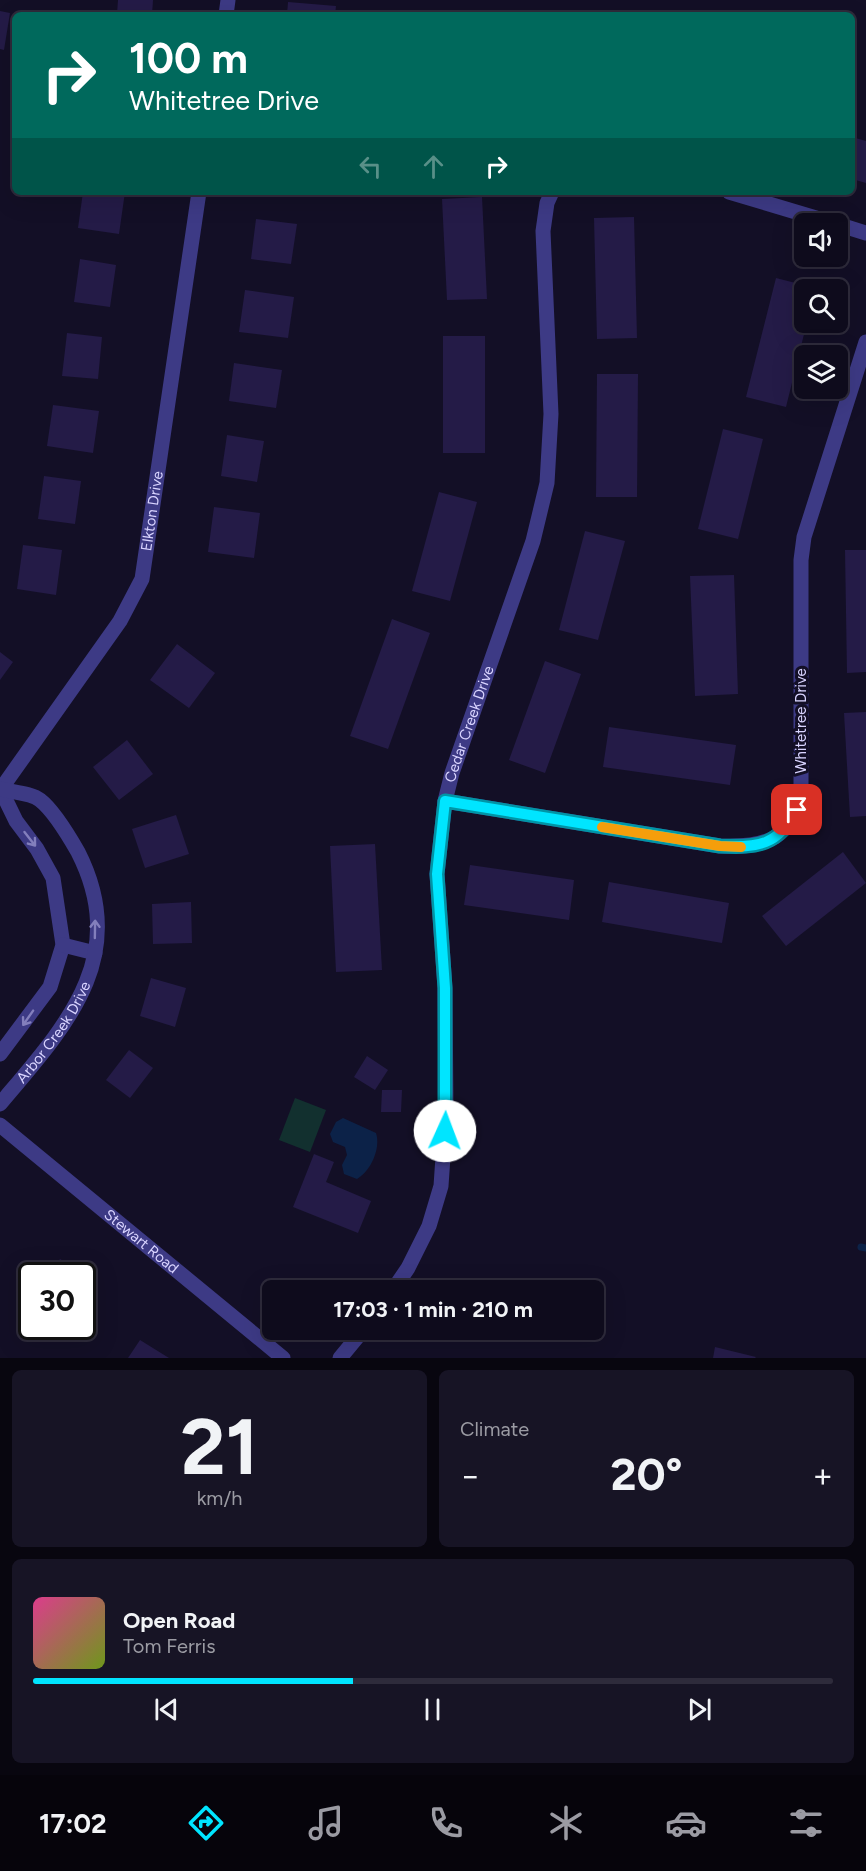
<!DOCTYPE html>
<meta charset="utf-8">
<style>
:root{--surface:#0e0b1c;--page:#171425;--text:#f1f3f6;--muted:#9b9ba3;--line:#2e2b3b;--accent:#00e5ff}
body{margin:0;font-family:Figtree,sans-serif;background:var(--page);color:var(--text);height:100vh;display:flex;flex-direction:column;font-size:22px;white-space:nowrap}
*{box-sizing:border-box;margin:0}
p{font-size:20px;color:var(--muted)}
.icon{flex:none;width:33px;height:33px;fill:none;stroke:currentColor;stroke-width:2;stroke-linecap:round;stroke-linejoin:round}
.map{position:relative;height:1358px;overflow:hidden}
.side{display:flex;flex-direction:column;gap:12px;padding:12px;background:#08060f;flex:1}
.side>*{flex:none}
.guide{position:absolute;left:12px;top:12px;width:843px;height:183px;border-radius:9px;box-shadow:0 6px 24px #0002,0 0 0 2px var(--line);background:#00695c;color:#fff;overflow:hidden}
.controls{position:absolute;left:794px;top:213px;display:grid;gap:12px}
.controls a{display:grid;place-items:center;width:54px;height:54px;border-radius:9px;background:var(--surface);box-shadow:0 6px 24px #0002,0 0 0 2px var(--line);font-size:30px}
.speed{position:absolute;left:18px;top:1262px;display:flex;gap:12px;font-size:30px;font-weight:700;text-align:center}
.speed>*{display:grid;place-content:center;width:78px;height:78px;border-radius:50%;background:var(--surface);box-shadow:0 6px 24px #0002,0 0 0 2px var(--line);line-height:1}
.speed .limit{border:3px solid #111;border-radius:9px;background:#fff;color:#111}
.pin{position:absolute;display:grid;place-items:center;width:51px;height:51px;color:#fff;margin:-26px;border-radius:12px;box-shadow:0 3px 9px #0006}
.me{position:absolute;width:66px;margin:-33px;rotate:2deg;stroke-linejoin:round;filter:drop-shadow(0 0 4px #0008)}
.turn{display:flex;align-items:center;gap:21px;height:126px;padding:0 18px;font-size:27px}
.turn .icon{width:78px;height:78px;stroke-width:2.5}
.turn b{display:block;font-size:42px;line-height:51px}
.lanes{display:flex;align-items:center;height:57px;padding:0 18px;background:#0003;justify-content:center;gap:30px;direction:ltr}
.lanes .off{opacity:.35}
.big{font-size:45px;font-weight:700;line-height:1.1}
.side .widget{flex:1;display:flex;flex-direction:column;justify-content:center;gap:9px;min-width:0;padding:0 21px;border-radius:9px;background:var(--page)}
.side .dial{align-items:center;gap:0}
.dial b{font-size:78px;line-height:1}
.song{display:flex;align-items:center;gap:18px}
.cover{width:72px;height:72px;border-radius:9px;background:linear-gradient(135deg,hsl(330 70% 55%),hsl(80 70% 35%))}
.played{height:6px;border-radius:3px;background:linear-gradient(90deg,var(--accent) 40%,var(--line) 40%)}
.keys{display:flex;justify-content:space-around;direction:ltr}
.heat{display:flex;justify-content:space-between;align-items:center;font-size:33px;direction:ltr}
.side .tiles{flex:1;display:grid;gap:12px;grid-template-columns:1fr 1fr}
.widget:last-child{grid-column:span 2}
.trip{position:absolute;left:262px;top:1280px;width:342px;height:60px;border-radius:9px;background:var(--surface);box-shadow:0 6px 24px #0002,0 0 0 2px var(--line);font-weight:700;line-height:60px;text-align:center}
.tabs{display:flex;height:96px;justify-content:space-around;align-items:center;background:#06040b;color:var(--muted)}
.tabs .icon{width:42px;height:42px}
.tabs .on{color:var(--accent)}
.tabs b{font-size:27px;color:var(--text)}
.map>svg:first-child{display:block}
.green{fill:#12302f}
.water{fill:#0c2248}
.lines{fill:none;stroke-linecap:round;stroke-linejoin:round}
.stream{stroke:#0c2248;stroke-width:7}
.building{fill:#241b47}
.minor{stroke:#3d3a85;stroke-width:15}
.tertiary{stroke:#3d3a85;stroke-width:15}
.oneway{stroke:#837fbc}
.route-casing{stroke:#0095a6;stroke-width:15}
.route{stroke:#00e5ff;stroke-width:10}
.slow{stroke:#f59e0b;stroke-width:10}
.labels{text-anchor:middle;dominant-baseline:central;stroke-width:6;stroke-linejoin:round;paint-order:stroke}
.street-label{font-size:15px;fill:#d9d4ff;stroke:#130f26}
</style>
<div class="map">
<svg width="866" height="1358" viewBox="0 0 866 1358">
<rect width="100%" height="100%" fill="#130f26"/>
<polygon class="green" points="295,1098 326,1110 310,1152 279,1140"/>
<path class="water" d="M343 1118 376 1133C381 1148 371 1171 357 1179L344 1174 342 1165 347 1155 345 1147 333 1142 330 1134 336 1122Z"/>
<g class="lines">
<polyline class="stream" points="861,1247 866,1248"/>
</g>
<g class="building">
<polygon points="118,0 153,0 152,15 117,14"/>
<polygon points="288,2 336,6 335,15 287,15"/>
<polygon points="0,11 10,13 4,50 0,49"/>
<polygon points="852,137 866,141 866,183 852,179"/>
<polygon points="83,192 125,192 119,234 78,228"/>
<polygon points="482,197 487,299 447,300 442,199"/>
<polygon points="634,217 637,338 597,339 594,218"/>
<polygon points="256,219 297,224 291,264 251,259"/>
<polygon points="80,259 116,265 110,307 74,302"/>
<polygon points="776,278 819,289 804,290 804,322 807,322 786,407 746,397"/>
<polygon points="245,290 294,297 288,338 239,332"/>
<polygon points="67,333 102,337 98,379 62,376"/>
<rect x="443" y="336" width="42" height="117"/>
<polygon points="234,363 282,370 276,408 229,401"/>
<polygon points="597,374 638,374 637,497 596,497"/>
<polygon points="53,405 99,411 93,453 47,446"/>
<polygon points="723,429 763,439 738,539 698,529"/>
<polygon points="227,435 264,441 257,482 221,476"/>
<polygon points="44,476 81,481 75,524 38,519"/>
<polygon points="439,492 477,502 450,601 412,591"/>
<polygon points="214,507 260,513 254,558 208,552"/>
<polygon points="585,531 625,541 598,640 559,630"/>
<polygon points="23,545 62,550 56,595 17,589"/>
<polygon points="845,550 866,550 866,672 847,673"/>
<polygon points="734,575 738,694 695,696 690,576"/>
<polygon points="392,619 430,633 388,749 350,736"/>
<polygon points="177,644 215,673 189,708 150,680"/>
<polygon points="0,652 13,662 0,680"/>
<polygon points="545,661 581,674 545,773 509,760"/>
<polygon points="866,712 866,816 850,817 844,713"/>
<polygon points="609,727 736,745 730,785 603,767"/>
<polygon points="127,740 153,774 119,800 93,767"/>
<polygon points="176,815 189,854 145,868 132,829"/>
<polygon points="375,844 382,970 336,972 330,846"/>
<polygon points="843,852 866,883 786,946 762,916"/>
<polygon points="470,865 574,880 569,920 464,905"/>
<polygon points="609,882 729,903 722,943 602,922"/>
<polygon points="191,902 192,943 153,944 152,904"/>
<polygon points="151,978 186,988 175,1027 140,1016"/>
<polygon points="129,1050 153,1068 130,1098 106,1080"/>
<polygon points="367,1056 388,1070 375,1090 354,1077"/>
<polygon points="382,1090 402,1090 401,1112 381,1112"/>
<polygon points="314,1154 334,1162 326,1182 371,1201 358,1233 293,1207"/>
<polygon points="60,1259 84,1274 83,1275 50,1275"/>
<polygon points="140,1340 169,1358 128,1358"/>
<polygon points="715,1347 756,1357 755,1358 713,1358"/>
</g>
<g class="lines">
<g class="minor">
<polyline points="226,15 228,0"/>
<polyline points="729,192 836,224"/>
<polyline points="837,224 866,233"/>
<polyline points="0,788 16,821 37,849 53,878 63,945 50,987 0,1054"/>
<path id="s1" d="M1 789 120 621 142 579 199 192"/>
<path d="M445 801 720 846C768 848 792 839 801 789V560L804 537 866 342"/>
<polyline points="63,945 95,953"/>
<path id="s2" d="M0 1104C64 1028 132 958 78 852 70 838 53 810 40 800 32 793 11 792 1 789"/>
<path id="s3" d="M393 1290 408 1268 429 1226 441 1186 446 1113 445 988 437 874 445 801 452 773 533 541 547 483 551 414 543 231 547 203 552 192"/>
<polyline points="340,1358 364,1329"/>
</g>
<path class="tertiary" id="s4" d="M0 1125 283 1358"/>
</g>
<defs><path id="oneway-shaft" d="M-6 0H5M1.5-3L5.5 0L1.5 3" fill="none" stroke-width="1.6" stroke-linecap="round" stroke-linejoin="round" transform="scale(1.5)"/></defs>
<g class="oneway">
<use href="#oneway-shaft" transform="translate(30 839) rotate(52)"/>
<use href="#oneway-shaft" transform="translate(95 929) rotate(-89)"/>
<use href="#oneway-shaft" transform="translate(28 1018) rotate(125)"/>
</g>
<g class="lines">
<defs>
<path id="route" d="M445 1131V988L437 874 445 801 720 846C759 848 778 845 797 810"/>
</defs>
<use href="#route" class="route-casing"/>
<use href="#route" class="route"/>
<polyline class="slow" points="602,827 720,846 741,847"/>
</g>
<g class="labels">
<g class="street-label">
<text stroke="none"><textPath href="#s1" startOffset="322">Elkton Drive</textPath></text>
<text transform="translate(801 721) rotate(-90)">Whitetree Drive</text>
<text stroke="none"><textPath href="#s3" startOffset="582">Cedar Creek Drive</textPath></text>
<text stroke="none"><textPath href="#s2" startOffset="90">Arbor Creek Drive</textPath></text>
<text stroke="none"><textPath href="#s4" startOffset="183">Stewart Road</textPath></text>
</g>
</g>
</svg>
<div class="controls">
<a><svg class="icon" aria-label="sound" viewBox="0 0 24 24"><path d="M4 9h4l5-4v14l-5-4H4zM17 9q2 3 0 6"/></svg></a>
<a><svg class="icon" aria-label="search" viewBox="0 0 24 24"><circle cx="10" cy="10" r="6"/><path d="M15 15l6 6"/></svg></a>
<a><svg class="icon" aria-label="layers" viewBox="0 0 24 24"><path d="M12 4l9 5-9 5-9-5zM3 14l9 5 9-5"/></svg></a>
</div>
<div class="speed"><div class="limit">30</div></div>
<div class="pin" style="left:797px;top:810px;background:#d93025"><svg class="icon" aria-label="arrive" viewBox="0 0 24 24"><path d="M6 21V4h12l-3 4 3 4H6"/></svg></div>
<svg class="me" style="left:445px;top:1131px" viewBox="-20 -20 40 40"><circle r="19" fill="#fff"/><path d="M0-13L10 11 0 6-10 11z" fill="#00e5ff"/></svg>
<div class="trip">17:03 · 1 min · 210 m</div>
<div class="guide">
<div class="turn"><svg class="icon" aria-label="right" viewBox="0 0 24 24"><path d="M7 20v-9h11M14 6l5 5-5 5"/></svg><div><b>100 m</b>Whitetree Drive</div></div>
<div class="lanes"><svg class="icon off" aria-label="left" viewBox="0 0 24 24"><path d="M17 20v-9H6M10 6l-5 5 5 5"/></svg><svg class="icon off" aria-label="ahead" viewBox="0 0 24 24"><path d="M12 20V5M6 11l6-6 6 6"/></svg><svg class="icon" aria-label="right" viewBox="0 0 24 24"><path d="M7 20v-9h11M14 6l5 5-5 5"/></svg></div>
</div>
</div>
<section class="side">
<div class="tiles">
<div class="widget dial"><b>21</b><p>km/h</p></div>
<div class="widget"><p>Climate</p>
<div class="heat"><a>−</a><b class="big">20°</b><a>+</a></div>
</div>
<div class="widget">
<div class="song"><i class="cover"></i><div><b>Open Road</b><p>Tom Ferris</p></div></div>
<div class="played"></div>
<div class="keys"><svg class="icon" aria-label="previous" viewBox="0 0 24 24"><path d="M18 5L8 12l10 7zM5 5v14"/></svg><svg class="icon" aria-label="pause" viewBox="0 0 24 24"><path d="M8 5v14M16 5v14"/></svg><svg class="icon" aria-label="next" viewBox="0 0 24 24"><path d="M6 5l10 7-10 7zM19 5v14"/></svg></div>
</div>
</div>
</section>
<nav class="tabs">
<b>17:02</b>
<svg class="icon on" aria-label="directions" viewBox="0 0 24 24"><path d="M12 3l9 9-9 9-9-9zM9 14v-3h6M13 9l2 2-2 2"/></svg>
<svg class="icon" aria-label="music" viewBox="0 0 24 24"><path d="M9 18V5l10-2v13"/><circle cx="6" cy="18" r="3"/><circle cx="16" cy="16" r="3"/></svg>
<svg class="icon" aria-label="phone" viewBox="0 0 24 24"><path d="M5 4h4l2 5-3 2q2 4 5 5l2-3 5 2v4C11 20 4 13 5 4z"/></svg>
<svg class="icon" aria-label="climate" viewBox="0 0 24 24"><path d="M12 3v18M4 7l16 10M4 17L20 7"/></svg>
<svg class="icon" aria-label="car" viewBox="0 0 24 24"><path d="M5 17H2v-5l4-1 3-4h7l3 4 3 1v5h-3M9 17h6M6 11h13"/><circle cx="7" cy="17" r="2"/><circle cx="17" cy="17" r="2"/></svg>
<svg class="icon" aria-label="filters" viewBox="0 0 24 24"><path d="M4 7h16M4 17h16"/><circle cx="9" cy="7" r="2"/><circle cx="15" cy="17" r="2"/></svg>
</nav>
